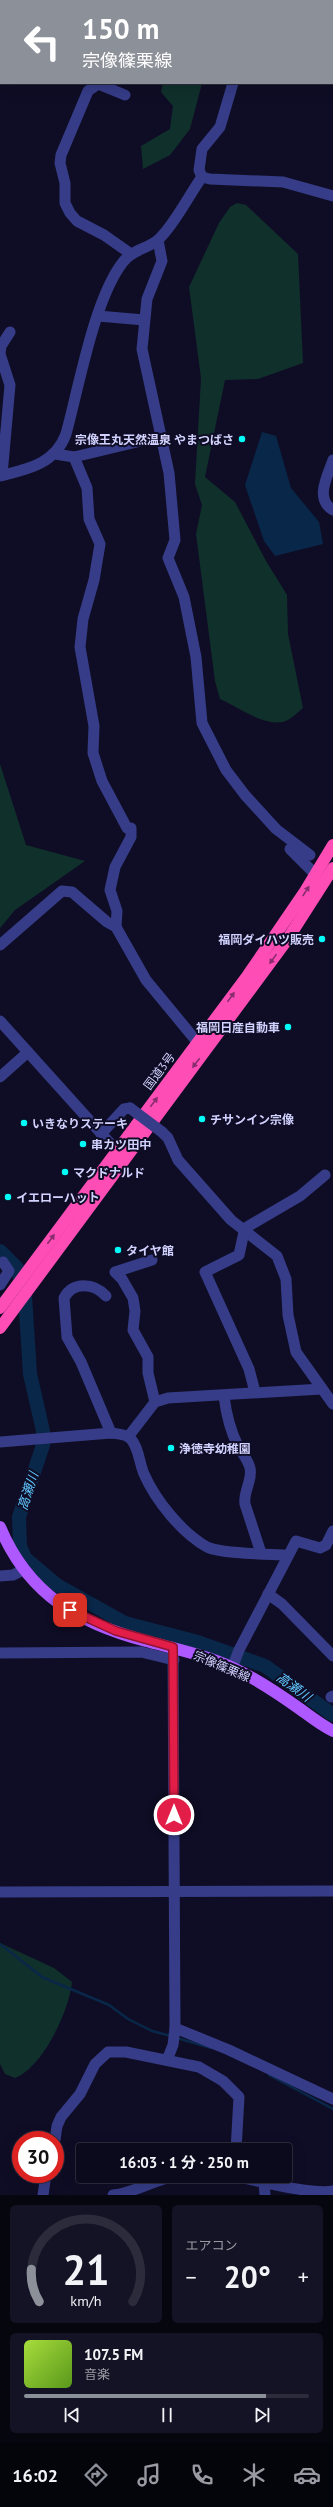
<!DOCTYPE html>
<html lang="ja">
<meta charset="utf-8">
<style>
:root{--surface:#0b0a1c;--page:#141325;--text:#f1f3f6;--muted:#9a9aa3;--line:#2b2b3b;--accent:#8c9099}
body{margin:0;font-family:"PT Sans","Noto Sans JP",sans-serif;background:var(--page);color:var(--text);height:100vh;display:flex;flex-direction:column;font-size:15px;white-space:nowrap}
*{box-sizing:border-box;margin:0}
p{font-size:13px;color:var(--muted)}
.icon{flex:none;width:22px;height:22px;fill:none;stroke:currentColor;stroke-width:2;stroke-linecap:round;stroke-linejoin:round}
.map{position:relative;height:2195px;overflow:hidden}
.panel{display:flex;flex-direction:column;gap:10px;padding:10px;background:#06060f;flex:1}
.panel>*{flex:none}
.guide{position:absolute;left:0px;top:0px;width:333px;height:84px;box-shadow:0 4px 16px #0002,0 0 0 1px var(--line);background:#8c9099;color:#fff;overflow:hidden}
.speed{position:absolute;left:12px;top:2131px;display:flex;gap:8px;font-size:20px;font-weight:700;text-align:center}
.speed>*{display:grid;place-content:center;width:52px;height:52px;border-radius:50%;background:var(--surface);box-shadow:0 4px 16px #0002,0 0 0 1px var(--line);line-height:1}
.speed .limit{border:6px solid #d22;background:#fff;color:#111}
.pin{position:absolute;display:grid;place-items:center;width:34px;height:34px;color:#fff;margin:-17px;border-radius:8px;box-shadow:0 2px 6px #0006}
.me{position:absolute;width:44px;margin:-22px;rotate:0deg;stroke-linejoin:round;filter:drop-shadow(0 0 3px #0008)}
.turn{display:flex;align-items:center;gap:14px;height:84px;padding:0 16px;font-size:18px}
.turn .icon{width:52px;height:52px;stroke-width:2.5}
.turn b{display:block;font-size:28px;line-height:34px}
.big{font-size:30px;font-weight:700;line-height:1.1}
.panel .tile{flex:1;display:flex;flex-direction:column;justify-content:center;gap:6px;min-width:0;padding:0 14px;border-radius:6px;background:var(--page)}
.panel .dial{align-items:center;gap:0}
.dial svg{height:104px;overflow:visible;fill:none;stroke:var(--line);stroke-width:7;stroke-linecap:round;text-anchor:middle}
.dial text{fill:var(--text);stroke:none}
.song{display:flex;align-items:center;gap:12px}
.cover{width:48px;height:48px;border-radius:6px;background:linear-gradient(135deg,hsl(80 70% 55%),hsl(90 70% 35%))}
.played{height:4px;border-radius:2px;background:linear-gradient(90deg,var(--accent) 85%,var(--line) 85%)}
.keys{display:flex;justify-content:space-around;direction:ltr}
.heat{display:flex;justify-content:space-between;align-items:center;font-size:22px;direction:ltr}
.panel .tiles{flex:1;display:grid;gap:10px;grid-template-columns:1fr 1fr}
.tile:last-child{grid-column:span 2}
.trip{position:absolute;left:76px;top:2143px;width:216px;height:40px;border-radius:4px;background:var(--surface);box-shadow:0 4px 16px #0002,0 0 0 1px var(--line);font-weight:700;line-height:40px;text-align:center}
.tab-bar{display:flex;height:64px;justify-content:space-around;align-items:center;background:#04040b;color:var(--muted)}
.tab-bar .icon{width:28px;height:28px}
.tab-bar .on{color:var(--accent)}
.tab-bar b{font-size:18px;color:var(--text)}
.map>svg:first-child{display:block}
.green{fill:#10302b}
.water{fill:#092749}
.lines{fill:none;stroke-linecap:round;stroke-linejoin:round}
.stream{stroke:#092749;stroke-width:2.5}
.river{stroke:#092749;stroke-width:14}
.minor{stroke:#363c87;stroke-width:11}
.major{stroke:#ae59ff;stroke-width:12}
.highway{stroke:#ff4db6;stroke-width:12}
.minor-bridge{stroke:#363c87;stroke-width:11}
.oneway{fill:#872d6e}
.route-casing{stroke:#92132f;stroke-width:10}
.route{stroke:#e11d48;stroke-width:7}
.poi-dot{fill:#00fdfa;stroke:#0f0d25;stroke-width:1.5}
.labels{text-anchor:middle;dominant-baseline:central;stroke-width:4;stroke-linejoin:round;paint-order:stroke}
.poi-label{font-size:12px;font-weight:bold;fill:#d2d2ff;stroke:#0f0d25;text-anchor:start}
.street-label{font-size:12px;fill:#d2d2ff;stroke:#0f0d25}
.water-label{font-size:13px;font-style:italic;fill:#60c7ff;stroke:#0f0d25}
</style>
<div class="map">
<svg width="333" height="2195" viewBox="0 0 333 2195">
<rect width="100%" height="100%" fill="#0f0d25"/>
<g class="green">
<polygon points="163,83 202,83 190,129 170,155 143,169 141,146 170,129 173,106 161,92"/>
<path d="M237 203 246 205 298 254 303 363 258 379 225 380 205 477 235 502 266 561 287 595 288 634 303 708C298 712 293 717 288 720 268 730 239 707 220 699L215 681 196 534 202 505 195 484 201 378 189 287 219 223 230 207Z"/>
<polygon points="0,764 26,845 85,861 15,910 0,928"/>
<path d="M0 1943 54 1968 72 1982C69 2011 43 2067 15 2078L5 2074 0 2064Z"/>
</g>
<polygon class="water" points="262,432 276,436 291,488 319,522 323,544 275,556 264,541 245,485"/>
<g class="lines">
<g class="stream">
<polyline points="0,1944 42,1977 109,2005 128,2019 152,2031 171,2036"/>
<polyline points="177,2038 211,2048"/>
<polyline points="269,2075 333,2109"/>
</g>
<polyline class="river" points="0,1251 17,1268 25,1296 30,1374 43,1431 43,1445 19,1517 20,1546 25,1558 57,1585 125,1623 198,1642 265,1666 333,1715"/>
<g class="minor">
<polyline points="285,1 286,0"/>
<polyline points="125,95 98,84 88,91 61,155 60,163 65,183 65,203 70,213 77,221 104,235 131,254"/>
<polyline points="202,177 210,179 283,182 333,196"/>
<polyline points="202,177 199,170 202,149 220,127 233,83"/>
<polyline points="158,240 162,261 147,299 142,349 169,473 175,540 168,558 184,597 196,657 202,723 226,770 245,795 276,829 310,855"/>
<polyline points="98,316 144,320"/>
<polyline points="55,454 74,457 162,436"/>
<polyline points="74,457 87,488 89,519 100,544 94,580 83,619 80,647 94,726 93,753 102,781 127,828 131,828 131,837 115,867 110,890 117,911 116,927"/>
<path d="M333 460C328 475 314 499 333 510"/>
<polyline points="2,475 10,385 0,354 1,346 10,332"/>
<path d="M0 476C28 469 55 464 66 434 79 387 94 299 123 262 133 249 148 249 159 239 175 224 189 195 202 177"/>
<polyline points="290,849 316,875"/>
<polyline points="0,945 62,891 72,892 107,922 116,927 146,980 198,1043"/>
<polyline points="0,1021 117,1151"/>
<polyline points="0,1077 28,1052"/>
<polyline points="162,1132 168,1138 178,1160 231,1220 277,1256 286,1279 288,1315 296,1352 333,1404"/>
<polyline points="101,1134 124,1109 130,1108"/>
<polyline points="152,1260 115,1272 122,1279 133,1298 135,1311 133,1330 148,1357 148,1373 155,1402"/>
<polyline points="0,1285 9,1271 3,1262"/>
<path d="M106 1296C94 1283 73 1281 64 1298L67 1337 81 1362 111 1433"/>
<polyline points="255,1392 249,1369 205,1272 239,1255 244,1232 247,1227 300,1196 325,1175"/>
<path d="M224 1396C226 1413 230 1430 238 1446 242 1453 248 1460 250 1468 253 1480 243 1491 245 1504L261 1553"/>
<polyline points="128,1437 155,1402 168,1398 322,1389"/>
<path d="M0 1442 111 1433C117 1434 124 1434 129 1437 139 1446 139 1463 144 1474 156 1501 182 1533 207 1547 221 1554 269 1554 286 1555"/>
<polyline points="0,1576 13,1575 23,1570"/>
<polyline points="268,1594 282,1604 333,1656"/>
<polyline points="0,1653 141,1652 174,1660"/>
<polyline points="232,1668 239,1650 296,1541 320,1548 326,1545 333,1531"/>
<polyline points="331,1697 333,1696"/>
<polyline points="0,1892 333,1891"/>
<polyline points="175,2028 229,2050 333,2099"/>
<polyline points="167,2060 173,2045 175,2028 173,1647"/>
<polyline points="55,2140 57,2126 61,2117 80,2094 95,2064 108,2052 126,2052 199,2067 223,2081 239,2097 236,2150"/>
<path d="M234 2176C259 2181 312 2195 333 2191"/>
<polyline points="264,2182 265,2195"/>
<polyline points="43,2195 46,2174"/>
<path d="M113 2195C135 2193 154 2179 177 2176"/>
</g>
<path class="major" d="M0 1527C28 1594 78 1623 146 1641 176 1649 205 1655 233 1668 257 1679 279 1694 300 1709 311 1717 321 1725 333 1731"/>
<g class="highway">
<polyline points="0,1308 248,975 304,893 333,845"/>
<polyline points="0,1328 287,940 333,868"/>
</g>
<polyline class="minor-bridge" points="130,1108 162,1132"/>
</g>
<defs><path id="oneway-solid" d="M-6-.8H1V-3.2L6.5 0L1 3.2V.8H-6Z"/></defs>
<g class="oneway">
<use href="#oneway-solid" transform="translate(306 891) rotate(-57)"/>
<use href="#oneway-solid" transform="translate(273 959) rotate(126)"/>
<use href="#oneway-solid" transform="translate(231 997) rotate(-54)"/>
<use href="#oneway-solid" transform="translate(196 1063) rotate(127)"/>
<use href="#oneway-solid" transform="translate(154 1102) rotate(-53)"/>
<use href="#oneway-solid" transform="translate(51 1239) rotate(-53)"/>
</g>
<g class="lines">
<defs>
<polyline id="route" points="70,1610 116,1631 173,1647 174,1815"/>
</defs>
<use href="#route" class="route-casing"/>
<use href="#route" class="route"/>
</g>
<g class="poi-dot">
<circle cx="242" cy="439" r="4"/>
<circle cx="322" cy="939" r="4"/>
<circle cx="288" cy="1027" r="4"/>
<circle cx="202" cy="1119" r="4"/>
<circle cx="24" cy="1123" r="4"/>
<circle cx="83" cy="1144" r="4"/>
<circle cx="65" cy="1172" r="4"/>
<circle cx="8" cy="1197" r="4"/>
<circle cx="118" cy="1250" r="4"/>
<circle cx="171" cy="1448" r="4"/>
</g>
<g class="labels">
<g class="poi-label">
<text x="234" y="439" text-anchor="end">宗像王丸天然温泉 やまつばさ</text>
<text x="314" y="939" text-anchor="end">福岡ダイハツ販売</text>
<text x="280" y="1027" text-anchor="end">福岡日産自動車</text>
<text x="210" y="1119">チサンイン宗像</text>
<text x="32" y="1123">いきなりステーキ</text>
<text x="91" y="1144">串カツ田中</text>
<text x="73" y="1172">マクドナルド</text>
<text x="16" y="1197">イエローハット</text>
<text x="126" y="1250">タイヤ館</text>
<text x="179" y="1448">浄徳寺幼稚園</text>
</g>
<g class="street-label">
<text transform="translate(159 1071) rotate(-53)">国道3号</text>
<text transform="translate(222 1666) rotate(23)">宗像篠栗線</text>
</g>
<g class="water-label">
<text transform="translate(28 1491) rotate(-72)">高瀬川</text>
<text transform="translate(294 1687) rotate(36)">高瀬川</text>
</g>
</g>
</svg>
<div class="speed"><div class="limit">30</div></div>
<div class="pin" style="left:70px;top:1610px;background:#d93025"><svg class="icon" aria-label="arrive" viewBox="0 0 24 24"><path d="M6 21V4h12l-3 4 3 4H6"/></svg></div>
<svg class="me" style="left:174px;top:1815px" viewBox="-20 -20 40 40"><circle r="17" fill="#e11d48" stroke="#fff" stroke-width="3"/><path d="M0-11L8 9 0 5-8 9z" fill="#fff"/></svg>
<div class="trip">16:03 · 1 分 · 250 m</div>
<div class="guide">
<div class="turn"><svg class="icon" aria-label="left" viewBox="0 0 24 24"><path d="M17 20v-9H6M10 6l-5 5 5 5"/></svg><div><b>150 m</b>宗像篠栗線</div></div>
</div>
</div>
<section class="panel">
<div class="tiles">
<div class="tile dial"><svg viewBox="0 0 100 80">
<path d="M14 69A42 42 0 1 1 86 69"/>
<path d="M14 69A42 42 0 0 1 8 44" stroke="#8c9099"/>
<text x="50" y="56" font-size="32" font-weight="700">21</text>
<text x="50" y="72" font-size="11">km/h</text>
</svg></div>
<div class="tile"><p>エアコン</p>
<div class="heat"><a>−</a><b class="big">20°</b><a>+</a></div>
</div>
<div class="tile">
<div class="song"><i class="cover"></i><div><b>107.5 FM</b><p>音楽</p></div></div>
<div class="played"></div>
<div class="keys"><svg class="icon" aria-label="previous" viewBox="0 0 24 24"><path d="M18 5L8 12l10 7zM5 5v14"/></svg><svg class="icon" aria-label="pause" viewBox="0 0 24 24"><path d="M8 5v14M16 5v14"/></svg><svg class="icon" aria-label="next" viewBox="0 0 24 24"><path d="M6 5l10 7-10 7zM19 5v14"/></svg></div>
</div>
</div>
</section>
<nav class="tab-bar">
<b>16:02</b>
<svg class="icon on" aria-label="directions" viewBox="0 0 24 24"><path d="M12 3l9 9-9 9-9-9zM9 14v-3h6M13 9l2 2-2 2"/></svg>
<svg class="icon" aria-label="music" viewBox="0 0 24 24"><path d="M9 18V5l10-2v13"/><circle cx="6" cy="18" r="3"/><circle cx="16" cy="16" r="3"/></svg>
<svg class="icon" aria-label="phone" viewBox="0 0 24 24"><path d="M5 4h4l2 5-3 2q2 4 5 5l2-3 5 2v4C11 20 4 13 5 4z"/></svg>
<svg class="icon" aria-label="climate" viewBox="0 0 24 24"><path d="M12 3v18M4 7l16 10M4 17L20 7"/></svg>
<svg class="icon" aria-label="car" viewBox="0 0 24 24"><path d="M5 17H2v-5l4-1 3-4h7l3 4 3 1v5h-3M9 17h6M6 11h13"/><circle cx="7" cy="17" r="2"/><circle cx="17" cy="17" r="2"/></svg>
</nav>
